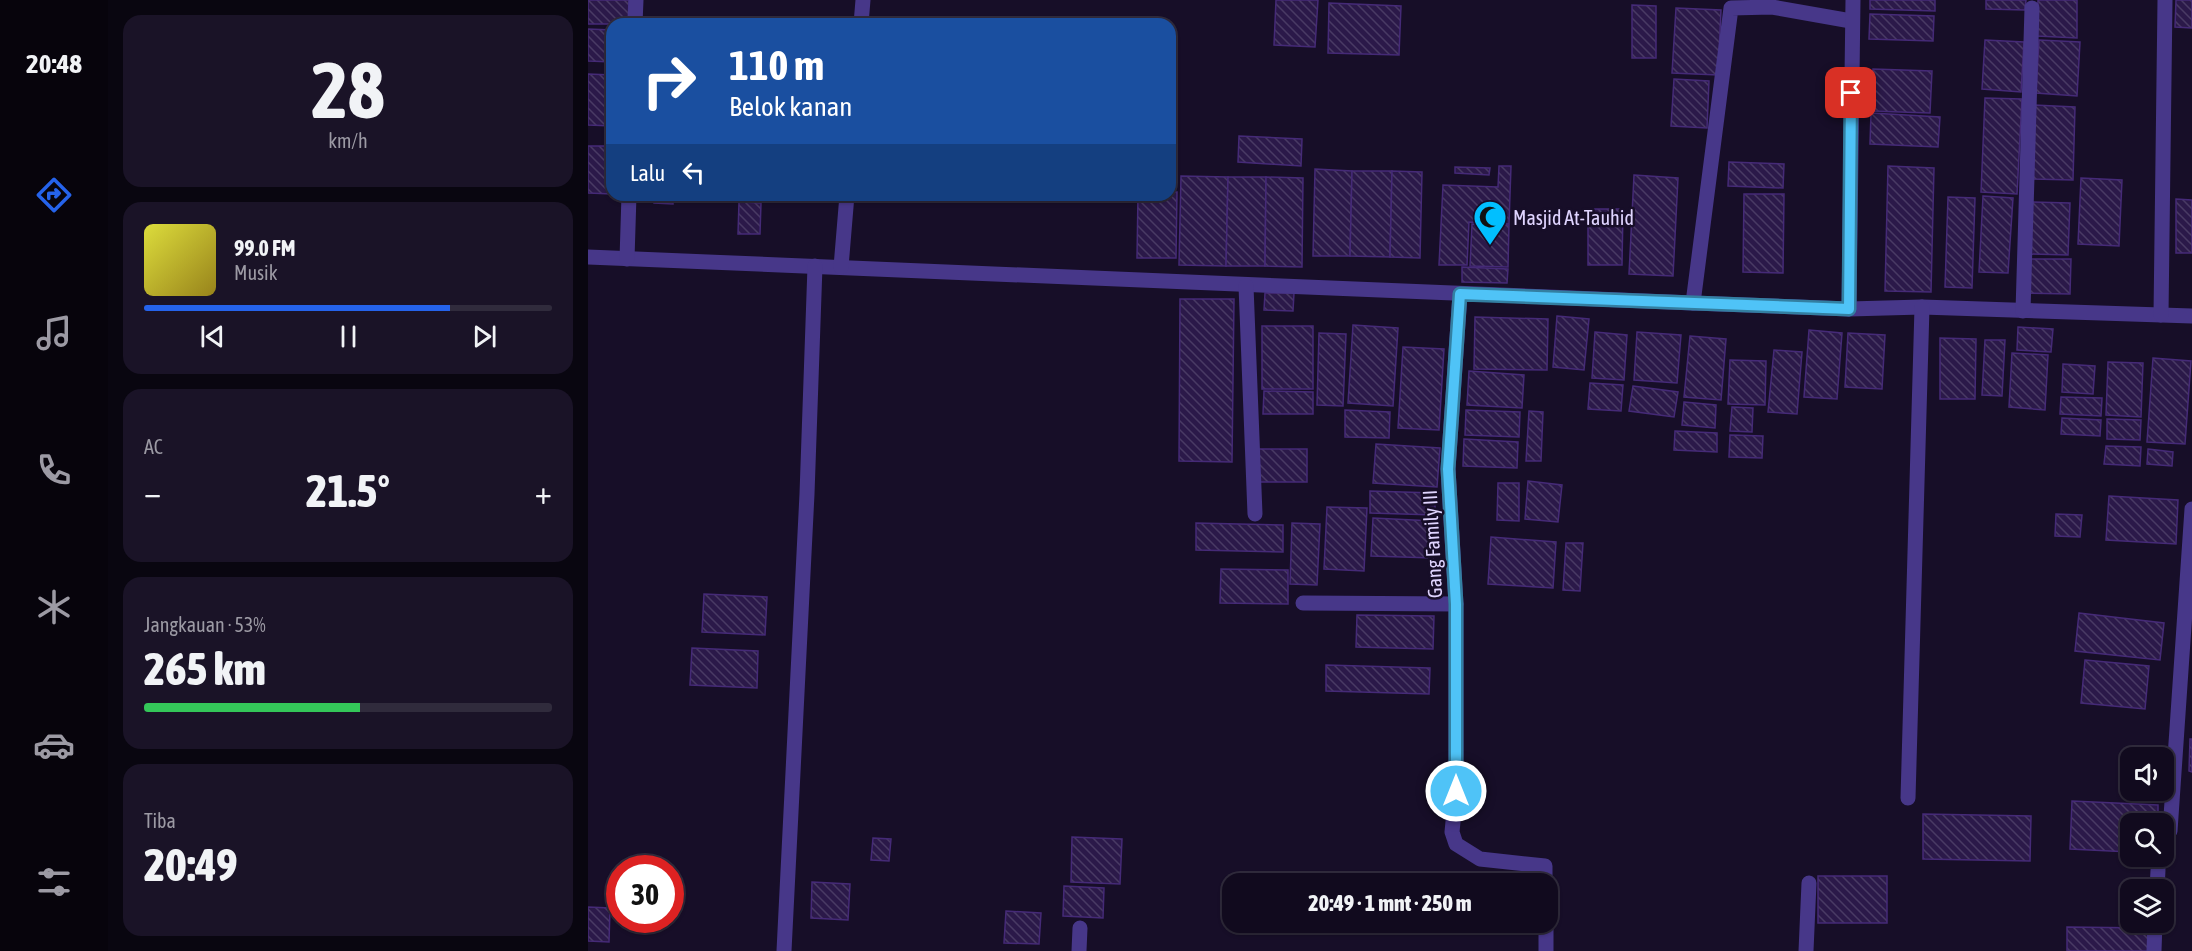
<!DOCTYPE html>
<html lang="id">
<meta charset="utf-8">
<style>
:root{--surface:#110a1e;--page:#1a1327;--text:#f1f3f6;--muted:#9c9aa4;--line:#302b3c;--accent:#2563eb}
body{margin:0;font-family:"Asap Condensed",sans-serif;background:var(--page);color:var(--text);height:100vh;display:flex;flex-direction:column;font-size:22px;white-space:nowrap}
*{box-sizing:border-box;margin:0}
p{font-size:20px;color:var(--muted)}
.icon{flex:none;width:33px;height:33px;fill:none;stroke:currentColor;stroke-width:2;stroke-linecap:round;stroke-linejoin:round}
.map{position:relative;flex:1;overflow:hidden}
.side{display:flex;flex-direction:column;gap:15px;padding:15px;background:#090610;width:480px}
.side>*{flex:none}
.banner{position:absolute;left:18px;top:18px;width:570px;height:183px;border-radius:18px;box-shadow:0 2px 4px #0004,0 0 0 2px var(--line);background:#1a4fa0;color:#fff;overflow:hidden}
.controls{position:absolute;left:1532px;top:747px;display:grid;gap:12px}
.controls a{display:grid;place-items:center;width:54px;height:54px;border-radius:12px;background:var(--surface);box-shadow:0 2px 4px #0004,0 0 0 2px var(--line);font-size:30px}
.speed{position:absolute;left:18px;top:855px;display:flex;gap:12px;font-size:30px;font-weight:700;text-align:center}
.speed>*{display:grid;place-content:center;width:78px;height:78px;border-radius:50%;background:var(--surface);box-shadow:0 2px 4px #0004,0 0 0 2px var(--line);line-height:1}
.speed .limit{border:9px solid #d22;background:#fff;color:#111}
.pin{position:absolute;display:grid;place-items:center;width:51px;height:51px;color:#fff;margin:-26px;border-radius:12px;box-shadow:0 3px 9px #0006}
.me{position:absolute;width:66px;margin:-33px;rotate:0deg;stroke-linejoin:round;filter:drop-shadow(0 0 4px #0008)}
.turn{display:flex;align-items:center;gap:21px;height:126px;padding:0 24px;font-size:27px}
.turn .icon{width:78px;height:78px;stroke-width:2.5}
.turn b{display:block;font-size:42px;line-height:51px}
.then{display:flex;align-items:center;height:57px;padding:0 24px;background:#0003;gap:12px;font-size:22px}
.big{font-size:45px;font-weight:800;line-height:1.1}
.side .widget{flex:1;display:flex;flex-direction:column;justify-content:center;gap:9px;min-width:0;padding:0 21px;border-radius:18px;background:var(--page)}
.side .dial{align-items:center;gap:0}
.dial b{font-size:78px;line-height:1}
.song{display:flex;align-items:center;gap:18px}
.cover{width:72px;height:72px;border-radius:9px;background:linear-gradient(135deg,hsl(60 70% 55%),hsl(50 70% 35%))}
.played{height:6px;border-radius:3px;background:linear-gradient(90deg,var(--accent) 75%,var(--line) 75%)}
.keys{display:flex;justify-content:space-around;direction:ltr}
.heat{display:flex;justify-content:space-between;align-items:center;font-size:33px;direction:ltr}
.charge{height:9px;border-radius:4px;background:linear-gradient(90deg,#34c759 53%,var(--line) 0)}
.trip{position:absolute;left:634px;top:873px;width:336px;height:60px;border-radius:18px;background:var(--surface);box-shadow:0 2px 4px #0004,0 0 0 2px var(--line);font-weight:800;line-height:60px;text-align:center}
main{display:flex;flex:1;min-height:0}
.dock{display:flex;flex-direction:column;width:108px;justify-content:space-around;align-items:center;background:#07040c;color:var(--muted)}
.dock .icon{width:42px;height:42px}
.dock .selected{color:var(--accent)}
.dock b{font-size:27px;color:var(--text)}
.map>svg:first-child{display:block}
.building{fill:url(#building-back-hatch);stroke:#452a77;stroke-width:1.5}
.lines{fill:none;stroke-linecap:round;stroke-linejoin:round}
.street{stroke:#473789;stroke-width:15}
.route-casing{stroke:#337fa1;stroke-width:15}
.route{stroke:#4fc3f7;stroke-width:10}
.labels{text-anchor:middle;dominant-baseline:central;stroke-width:5;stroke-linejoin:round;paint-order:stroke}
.poi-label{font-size:20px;fill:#e0d5ff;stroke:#170e28;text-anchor:start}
.street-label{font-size:20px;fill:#e0d5ff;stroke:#170e28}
</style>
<main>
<nav class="dock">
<b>20:48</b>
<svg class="icon selected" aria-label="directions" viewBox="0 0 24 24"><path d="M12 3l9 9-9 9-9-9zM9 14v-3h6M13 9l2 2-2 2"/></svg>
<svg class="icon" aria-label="music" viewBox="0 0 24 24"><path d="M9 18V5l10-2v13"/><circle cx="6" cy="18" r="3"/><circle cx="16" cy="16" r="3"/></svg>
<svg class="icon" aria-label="phone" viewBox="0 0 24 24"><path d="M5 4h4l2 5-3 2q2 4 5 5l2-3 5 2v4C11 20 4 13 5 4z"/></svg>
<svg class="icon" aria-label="climate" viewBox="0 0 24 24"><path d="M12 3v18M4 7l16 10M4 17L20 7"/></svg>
<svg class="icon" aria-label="car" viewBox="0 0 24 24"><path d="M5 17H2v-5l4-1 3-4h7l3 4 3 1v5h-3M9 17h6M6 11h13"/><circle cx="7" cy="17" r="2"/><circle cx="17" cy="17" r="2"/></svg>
<svg class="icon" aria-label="filters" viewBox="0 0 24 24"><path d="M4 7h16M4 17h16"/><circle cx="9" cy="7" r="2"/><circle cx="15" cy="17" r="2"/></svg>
</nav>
<section class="side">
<div class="widget dial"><b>28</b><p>km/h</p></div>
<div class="widget">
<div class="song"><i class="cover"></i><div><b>99.0 FM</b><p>Musik</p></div></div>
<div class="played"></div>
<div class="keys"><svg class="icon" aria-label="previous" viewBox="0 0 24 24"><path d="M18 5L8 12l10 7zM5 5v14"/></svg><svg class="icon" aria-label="pause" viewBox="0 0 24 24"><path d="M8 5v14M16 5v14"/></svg><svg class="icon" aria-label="next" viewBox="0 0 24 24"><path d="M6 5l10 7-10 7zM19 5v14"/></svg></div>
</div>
<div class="widget"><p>AC</p>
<div class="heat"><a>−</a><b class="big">21.5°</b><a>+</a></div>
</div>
<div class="widget"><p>Jangkauan · 53%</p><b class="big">265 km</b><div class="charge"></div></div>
<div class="widget"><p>Tiba</p><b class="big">20:49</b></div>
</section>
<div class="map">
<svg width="1604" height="951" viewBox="0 0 1604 951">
<defs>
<pattern id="building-back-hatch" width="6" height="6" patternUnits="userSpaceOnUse" patternTransform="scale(1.5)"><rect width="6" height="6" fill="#2b1949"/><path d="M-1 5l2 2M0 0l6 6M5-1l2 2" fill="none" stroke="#493a64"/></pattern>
</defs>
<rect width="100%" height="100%" fill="#170e28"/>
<g class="building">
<polygon points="0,0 41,0 40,24 0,24"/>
<polygon points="688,0 730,0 727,47 686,45"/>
<polygon points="1282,0 1347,0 1347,11 1282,9"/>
<polygon points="1398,0 1438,0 1437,10 1398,9"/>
<polygon points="1450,0 1489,0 1489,38 1449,36"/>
<polygon points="1588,0 1604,0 1604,28 1587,27"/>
<polygon points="741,3 813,6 811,55 740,53"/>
<polygon points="1044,5 1068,6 1068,58 1044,58"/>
<polygon points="1088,8 1133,10 1130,75 1084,73"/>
<polygon points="1282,14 1346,16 1345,41 1281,39"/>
<polygon points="0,29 24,30 24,62 0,61"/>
<polygon points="1397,40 1436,42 1433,92 1394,89"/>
<polygon points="1451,40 1492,42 1489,96 1448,93"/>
<polygon points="1285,69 1344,71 1342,113 1283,111"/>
<polygon points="0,74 24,75 24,126 0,125"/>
<polygon points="1086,79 1121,81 1119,128 1083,126"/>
<polygon points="1397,98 1434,99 1429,194 1393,192"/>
<polygon points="1446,105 1487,107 1485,180 1444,179"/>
<polygon points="1283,113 1352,117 1350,147 1282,144"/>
<polygon points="651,136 714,139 713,166 650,162"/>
<polygon points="0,146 24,146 24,194 0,193"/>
<polygon points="1141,162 1196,164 1195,188 1140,186"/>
<polygon points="911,166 923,166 921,224 881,222 879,265 851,265 855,185 910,187"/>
<polygon points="1300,166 1346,168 1343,292 1297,291"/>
<polygon points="867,167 902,168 901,175 867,173"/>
<polygon points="727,169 764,171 762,256 725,256"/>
<polygon points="764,171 804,171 802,257 762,256"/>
<polygon points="804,171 834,172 832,258 802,257"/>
<polygon points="1046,175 1090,178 1085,276 1041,274"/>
<polygon points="593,176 640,177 638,266 591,265"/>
<polygon points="640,177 678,177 677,266 638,266"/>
<polygon points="678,177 715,178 714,267 677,266"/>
<polygon points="1493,178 1534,180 1531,246 1490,244"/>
<polygon points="582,192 589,192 588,258 549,258 550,195 582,195"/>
<polygon points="1156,194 1196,194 1195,273 1155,272"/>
<polygon points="66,195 85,195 85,204 66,203"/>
<polygon points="93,195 126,195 125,201 93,199"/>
<polygon points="139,195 169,195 169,200 138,199"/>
<polygon points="1395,196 1425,198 1420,273 1391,272"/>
<polygon points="1360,197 1387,198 1384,288 1357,287"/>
<polygon points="1588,199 1604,200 1604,253 1588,253"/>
<polygon points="151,202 173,203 172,234 150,234"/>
<polygon points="1442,202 1482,203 1480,255 1441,254"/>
<polygon points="1000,209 1035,209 1034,265 1000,265"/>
<polygon points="884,224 921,225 920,267 882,266"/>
<polygon points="1438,259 1483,259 1482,294 1437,293"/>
<polygon points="874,267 920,269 919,283 874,282"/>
<polygon points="677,293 706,293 705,311 676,310"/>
<polygon points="592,299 646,299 644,462 591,461"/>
<polygon points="969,316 1001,319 996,370 965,367"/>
<polygon points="887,317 960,319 959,370 886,369"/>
<polygon points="765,325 810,328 805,406 760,403"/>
<rect x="674" y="326" width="51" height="63"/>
<polygon points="1430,327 1465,329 1463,352 1429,350"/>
<polygon points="1221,330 1254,333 1249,399 1216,397"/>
<polygon points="1007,332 1039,335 1036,380 1004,378"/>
<polygon points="1049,332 1093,335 1089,383 1046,380"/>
<polygon points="731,333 758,334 755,406 729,405"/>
<polygon points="1260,333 1297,335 1294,389 1257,387"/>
<polygon points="1102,336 1138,339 1133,400 1096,397"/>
<polygon points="1352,338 1388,339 1387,399 1352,399"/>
<polygon points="1397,340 1417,340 1414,396 1394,395"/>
<polygon points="815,347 856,349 851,430 810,428"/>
<polygon points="1186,350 1214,352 1209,414 1180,412"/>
<polygon points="1424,353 1460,355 1457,410 1421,407"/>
<polygon points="1565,358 1603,361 1597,444 1559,442"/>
<polygon points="1142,360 1178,361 1177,405 1140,404"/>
<polygon points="1520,362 1555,363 1553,417 1518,415"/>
<polygon points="1475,364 1507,366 1505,394 1474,392"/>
<polygon points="881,371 936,375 934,408 879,405"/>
<polygon points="1002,383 1035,385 1033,411 1000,409"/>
<polygon points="1045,386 1090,392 1086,417 1041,411"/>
<polygon points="676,391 725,392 725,414 675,414"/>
<polygon points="1473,397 1514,398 1513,416 1472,414"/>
<polygon points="1096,402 1128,405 1127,428 1094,425"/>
<polygon points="1144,407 1165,408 1164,432 1142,431"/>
<polygon points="757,410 802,412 801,438 757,437"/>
<polygon points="878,410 932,412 931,437 877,435"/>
<polygon points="941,411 955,412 953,461 938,461"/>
<polygon points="1474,418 1513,420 1512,436 1473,434"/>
<polygon points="1519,419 1553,420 1552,440 1519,439"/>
<polygon points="1087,431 1129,433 1129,452 1086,450"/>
<polygon points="1142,435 1175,436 1174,458 1141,457"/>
<polygon points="876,439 930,442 929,468 875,466"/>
<polygon points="788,444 852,448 849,487 785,483"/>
<polygon points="1518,446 1553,447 1552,466 1516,464"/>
<rect x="671" y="449" width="48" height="33"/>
<polygon points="1560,449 1585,452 1584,466 1559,464"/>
<polygon points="940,481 974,485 970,522 937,519"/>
<polygon points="910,483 931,483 931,521 909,520"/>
<polygon points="782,491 847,493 847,515 782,513"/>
<polygon points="1521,496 1590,500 1588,544 1518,540"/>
<polygon points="739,507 779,508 776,571 736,569"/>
<polygon points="1468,514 1494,515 1492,537 1467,536"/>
<polygon points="785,518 846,521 845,558 783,556"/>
<polygon points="608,523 695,525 695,552 608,550"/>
<polygon points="704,523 732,524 729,585 702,584"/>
<polygon points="903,537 968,542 965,588 900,584"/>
<polygon points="978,543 995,543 992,591 975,590"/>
<polygon points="633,569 700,570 700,604 632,603"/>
<polygon points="116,594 179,597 177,635 114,632"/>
<polygon points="1491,613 1576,623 1572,660 1487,651"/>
<polygon points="769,615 846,616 845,649 768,647"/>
<polygon points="104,648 170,651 169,688 102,685"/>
<polygon points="1497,660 1561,666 1557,709 1493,703"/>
<polygon points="738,665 842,668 841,694 738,691"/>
<polygon points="1602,739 1604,739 1604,772 1601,771"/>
<polygon points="1484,801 1570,805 1570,824 1542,824 1542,852 1482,849"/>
<polygon points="1335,814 1443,816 1442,861 1335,859"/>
<polygon points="484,837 534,839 532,884 483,882"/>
<polygon points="285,838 303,839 301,861 283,860"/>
<rect x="1230" y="876" width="69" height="47"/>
<polygon points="224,882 262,884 260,920 223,918"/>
<polygon points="476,886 516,888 515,918 475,916"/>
<polygon points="0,907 22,908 21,942 0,941"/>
<polygon points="418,911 453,913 451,944 416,943"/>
<polygon points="1479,927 1560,928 1560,951 1479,951"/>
</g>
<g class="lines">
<g class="street">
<polyline points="47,24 48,0"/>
<polyline points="273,24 275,0"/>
<polyline points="0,257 1105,303 1261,309 1334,307 1604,316"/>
<polyline points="39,259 41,195"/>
<polyline points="253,267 259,195"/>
<polyline points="658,286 667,514"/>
<polyline points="872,294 860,469 868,604 868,791 864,832 868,844 892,859 957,866 957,884"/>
<polyline points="1105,303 1143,8 1184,7 1263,21"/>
<polyline points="1261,309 1265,0"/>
<polyline points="1435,311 1444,8"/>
<polyline points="1573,315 1577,0"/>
<polyline points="715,603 868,604"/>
<polyline points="1320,798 1334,307"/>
<polyline points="1582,831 1604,509"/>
<polyline points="1569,890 1570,870"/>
<polyline points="196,951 219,494 227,266"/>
<polyline points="491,951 492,928"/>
<polyline points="958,951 958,922"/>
<polyline points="1218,951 1221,883"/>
<polyline points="1566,951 1567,922"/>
</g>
</g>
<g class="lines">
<defs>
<polyline id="route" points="868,791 868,604 860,469 872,294 1261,309 1263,93"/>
</defs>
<use href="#route" class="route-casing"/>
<use href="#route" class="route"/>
</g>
<defs>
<symbol id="mosque-pin" viewBox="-11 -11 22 30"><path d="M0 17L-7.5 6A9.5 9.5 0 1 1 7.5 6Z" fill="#01bfff" stroke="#170e28"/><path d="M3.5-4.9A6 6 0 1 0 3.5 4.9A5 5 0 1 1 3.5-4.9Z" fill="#111"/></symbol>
</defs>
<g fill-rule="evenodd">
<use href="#mosque-pin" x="883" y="198" width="38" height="52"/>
</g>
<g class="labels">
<g class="poi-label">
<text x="925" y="217">Masjid At-Tauhid</text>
</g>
<g class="street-label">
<text transform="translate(844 544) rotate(-93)">Gang Family III</text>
</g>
</g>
</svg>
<div class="controls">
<a><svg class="icon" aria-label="sound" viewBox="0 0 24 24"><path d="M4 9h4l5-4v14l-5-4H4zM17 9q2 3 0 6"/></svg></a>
<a><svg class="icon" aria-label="search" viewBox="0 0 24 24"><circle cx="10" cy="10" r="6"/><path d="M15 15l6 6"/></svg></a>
<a><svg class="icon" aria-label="layers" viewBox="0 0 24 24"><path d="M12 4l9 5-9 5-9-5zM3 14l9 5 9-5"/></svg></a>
</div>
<div class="speed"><div class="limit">30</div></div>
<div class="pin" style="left:1263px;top:93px;background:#d93025"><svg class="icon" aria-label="arrive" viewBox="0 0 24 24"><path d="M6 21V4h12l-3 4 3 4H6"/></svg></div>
<svg class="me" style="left:868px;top:791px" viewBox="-20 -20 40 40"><circle r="17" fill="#4fc3f7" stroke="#fff" stroke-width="3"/><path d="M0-11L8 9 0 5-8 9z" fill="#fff"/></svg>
<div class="trip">20:49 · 1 mnt · 250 m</div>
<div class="banner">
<div class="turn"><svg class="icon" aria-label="right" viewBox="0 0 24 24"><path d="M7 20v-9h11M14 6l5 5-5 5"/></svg><div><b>110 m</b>Belok kanan</div></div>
<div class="then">Lalu<svg class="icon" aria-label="left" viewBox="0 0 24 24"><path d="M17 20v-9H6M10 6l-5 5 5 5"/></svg></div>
</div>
</div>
</main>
